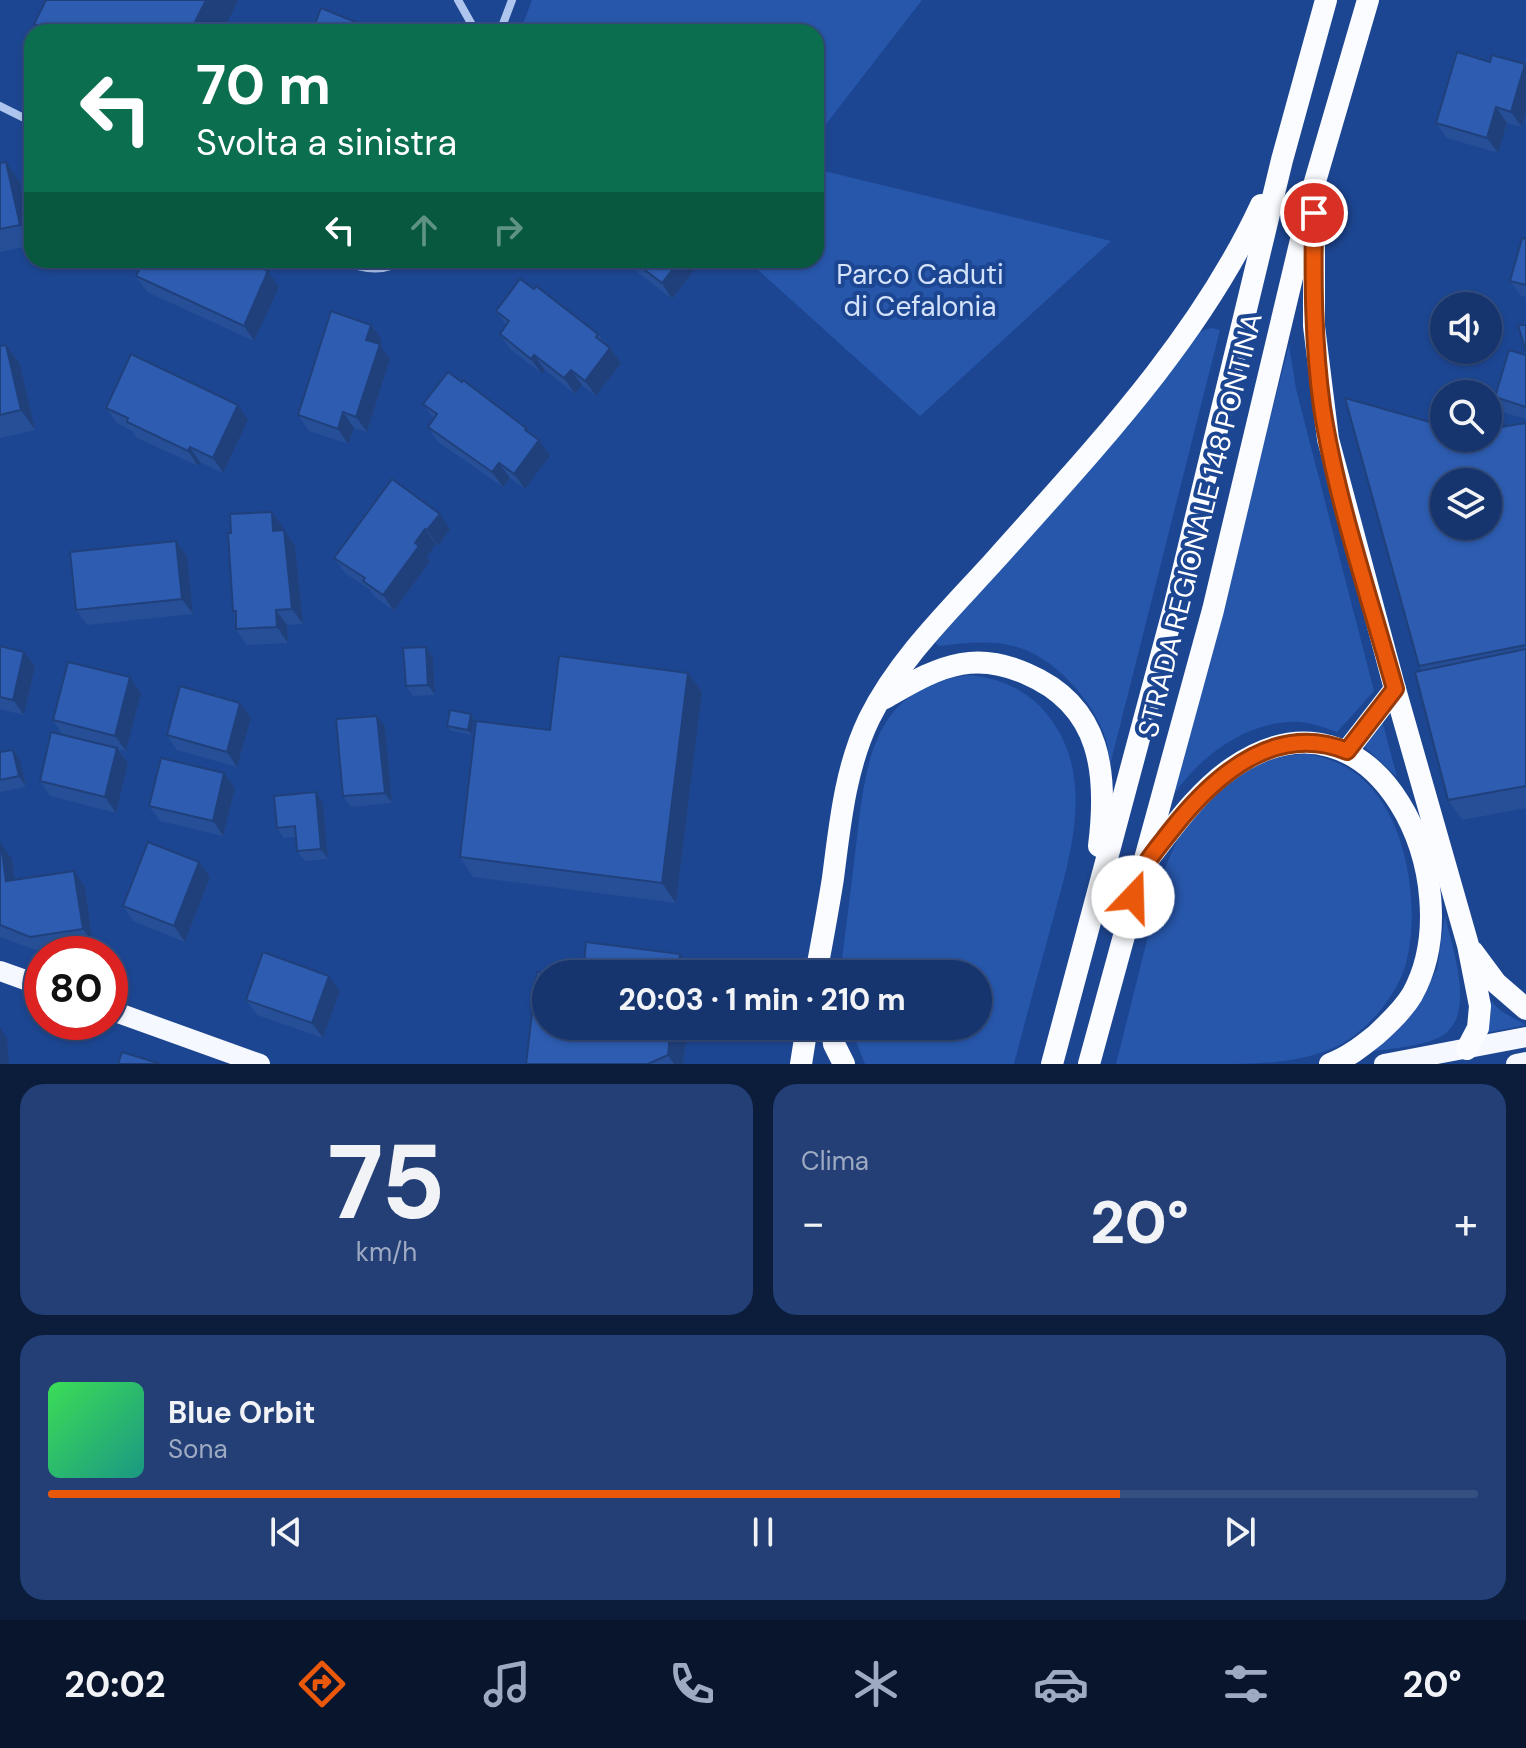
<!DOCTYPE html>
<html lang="it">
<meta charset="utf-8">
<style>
:root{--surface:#16346e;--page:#233f76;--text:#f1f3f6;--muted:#9eaac2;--line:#354f81;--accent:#ea580c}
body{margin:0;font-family:"DM Sans",sans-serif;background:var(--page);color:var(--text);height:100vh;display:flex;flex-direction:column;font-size:30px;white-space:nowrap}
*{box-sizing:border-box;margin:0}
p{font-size:26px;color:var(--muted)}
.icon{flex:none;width:44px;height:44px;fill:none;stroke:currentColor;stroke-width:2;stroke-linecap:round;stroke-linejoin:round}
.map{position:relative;height:1064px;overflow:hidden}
.sheet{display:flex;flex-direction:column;gap:20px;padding:20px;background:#0c1d3c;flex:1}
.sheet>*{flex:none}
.top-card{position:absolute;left:24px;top:24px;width:800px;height:244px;border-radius:24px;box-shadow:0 2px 6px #0004,0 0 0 2px var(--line);background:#0b6e4f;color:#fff;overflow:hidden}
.fabs{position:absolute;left:1430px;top:292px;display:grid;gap:16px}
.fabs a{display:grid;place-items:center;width:72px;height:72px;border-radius:50%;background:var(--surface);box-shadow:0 2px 6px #0004,0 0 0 2px var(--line);font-size:40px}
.speed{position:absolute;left:24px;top:936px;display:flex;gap:16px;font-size:40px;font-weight:700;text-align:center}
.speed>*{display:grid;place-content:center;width:104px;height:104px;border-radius:50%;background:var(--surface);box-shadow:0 2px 6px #0004,0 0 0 2px var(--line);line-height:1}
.speed .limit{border:12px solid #d22;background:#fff;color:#111}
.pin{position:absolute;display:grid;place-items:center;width:68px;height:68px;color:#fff;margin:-34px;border:4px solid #fff;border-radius:50%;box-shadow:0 2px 8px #0007}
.me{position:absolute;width:88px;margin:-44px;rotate:21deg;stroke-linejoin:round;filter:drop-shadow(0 0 6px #0008)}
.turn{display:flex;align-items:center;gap:28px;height:168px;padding:0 40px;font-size:36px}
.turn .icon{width:104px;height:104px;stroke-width:2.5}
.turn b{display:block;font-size:56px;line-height:68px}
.lanes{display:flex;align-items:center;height:76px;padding:0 40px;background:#0003;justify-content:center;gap:40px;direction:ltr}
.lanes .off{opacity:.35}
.big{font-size:60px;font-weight:800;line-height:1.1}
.sheet .widget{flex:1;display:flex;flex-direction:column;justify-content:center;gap:12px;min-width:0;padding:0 28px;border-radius:24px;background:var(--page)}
.sheet .dial{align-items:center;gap:0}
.dial b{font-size:104px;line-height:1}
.song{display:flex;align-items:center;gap:24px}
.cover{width:96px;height:96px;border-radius:12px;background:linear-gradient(135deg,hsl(130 70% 55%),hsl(170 70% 35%))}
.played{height:8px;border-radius:4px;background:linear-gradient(90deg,var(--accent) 75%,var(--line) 75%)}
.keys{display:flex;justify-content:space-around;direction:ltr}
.heat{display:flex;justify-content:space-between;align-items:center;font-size:44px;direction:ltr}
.sheet .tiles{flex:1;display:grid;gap:20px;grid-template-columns:1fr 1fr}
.widget:last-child{grid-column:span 2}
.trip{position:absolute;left:532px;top:960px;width:460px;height:80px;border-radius:40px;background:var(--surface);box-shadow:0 2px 6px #0004,0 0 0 2px var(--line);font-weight:800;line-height:80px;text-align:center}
.menu{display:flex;height:128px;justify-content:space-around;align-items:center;background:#09152c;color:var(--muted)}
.menu .icon{width:56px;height:56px}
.menu .active{color:var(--accent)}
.menu b{font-size:36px;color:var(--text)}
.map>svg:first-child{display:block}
.green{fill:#2757ab}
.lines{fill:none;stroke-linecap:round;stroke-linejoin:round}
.minor{stroke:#aec6ee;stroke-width:8}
.primary{stroke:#f6f8ff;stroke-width:20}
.trunk{stroke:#fafcff;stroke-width:22}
.wall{fill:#274f97}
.shaded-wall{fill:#20407b}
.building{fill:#2d5cb0;stroke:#20407b;stroke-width:2;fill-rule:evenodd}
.route-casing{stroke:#983908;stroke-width:20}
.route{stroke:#ea580c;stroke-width:14}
.labels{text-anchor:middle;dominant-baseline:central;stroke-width:8;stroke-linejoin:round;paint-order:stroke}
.park-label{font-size:28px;fill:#d4e2fa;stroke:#1d4692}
.street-label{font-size:28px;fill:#fff;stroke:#1d4692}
</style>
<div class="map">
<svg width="1526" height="1064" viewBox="0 0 1526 1064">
<rect width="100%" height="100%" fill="#1d4692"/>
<g class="green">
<polygon points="532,0 922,0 816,137 816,32 520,32"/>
<polygon points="816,169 1111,241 920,416 747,260 816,260"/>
<path d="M1212 328 1220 330 1110 765C1109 753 1107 740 1102 729 1088 695 1050 654 1013 646 989 640 963 643 939 646L934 642 1198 332Z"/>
<path d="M1289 345 1296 389 1374 691 1337 732C1325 728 1313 723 1300 722 1249 719 1201 755 1174 794Z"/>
<path d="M970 675C1004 679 1032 692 1052 721 1097 784 1067 866 1049 934 1037 977 1025 1021 1014 1064H865L850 1026H978V974H843L842 960C847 920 852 879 857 838 866 759 875 686 970 675Z"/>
<polygon points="1381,717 1397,777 1364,746"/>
<path d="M1309 754C1327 758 1344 764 1359 776 1407 814 1421 907 1406 963 1397 996 1368 1030 1338 1046 1299 1064 1256 1064 1213 1064 1181 1064 1148 1064 1116 1064L1165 868 1183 827 1215 791 1269 757Z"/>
<path d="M1445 915C1452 949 1479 1019 1438 1038 1418 1047 1391 1048 1370 1052L1423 996 1437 969Z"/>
<polygon points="1487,997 1501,1011 1526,1025 1485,1033"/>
</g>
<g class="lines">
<g class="minor">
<polyline points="458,0 476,32"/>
<polyline points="500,32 512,0"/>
<polyline points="0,106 32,122"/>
<path d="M341 260C361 269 383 274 402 260"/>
</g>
<g class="primary">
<polyline points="0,971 42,986"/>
<polyline points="110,1010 260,1064"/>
<polyline points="1384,1064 1526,1037"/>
<polyline points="1516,1064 1526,1062"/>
</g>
<g class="trunk">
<polyline points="1314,226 1314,326 1328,439 1395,689 1468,945 1480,1006 1478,1028 1467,1049"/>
<path d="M883 699C908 685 933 669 961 664 983 660 1007 665 1027 674 1102 706 1108 774 1099 846"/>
<polyline points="1347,751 1395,689"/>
<path d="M1146 862C1172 829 1197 792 1232 768 1376 669 1474 884 1412 995 1403 1010 1389 1023 1376 1035 1361 1047 1347 1058 1330 1064"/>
<polyline points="1473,952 1496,983 1526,1009"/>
<path d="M816 974C822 942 828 910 833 878 840 824 845 769 869 719 899 658 952 608 997 558 1095 448 1199 339 1261 205"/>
<polyline points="832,1026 834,1044 844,1064"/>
<polyline points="801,1064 807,1026"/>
<polyline points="1052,1064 1175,604 1282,160 1326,0"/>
<polyline points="1089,1064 1213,610 1314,185 1368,0"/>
</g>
</g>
<g class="wall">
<polygon points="46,0 238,0 223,32 40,32 34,24"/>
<polygon points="1490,62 1525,64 1526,66 1526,112 1522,127 1507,123 1498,153 1447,138 1436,123"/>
<polygon points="0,163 20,182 32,238 32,245 0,252"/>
<polygon points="1526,239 1526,297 1521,296 1510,281"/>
<polygon points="144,260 248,260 250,263 268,271 279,287 254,341 147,292 136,276"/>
<polygon points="622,260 702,260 672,299"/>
<polygon points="496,311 598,334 605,343 610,348 621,363 596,396 582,385 575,394 545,370 542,374 510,349 500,334 506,325"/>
<polygon points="371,325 382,340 380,345 390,359 367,432 354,428 348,444 309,431 298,415"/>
<polygon points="6,345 20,364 35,430 0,438 0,346"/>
<polygon points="1526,355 1526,419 1505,413 1495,397"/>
<polygon points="423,404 539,440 550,456 525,489 510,478 503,487 438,442 428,427 434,419"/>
<polygon points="106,408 248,420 223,473 200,462 198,466 137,438 132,431 117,423"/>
<polygon points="1526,423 1526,808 1462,820 1448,800 1422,670 1419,666 1444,438"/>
<polygon points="392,479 450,529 438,546 436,544 427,557 430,561 394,611 374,596 369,589 345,573 334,558"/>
<polygon points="272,512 283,527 283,530 295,546 303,624 287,625 288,643 247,645 236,629 236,615 233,611 231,533"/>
<polygon points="187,556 193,614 87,625 76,610"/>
<polygon points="0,646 24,652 35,667 24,715 0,709"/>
<polygon points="426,647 433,658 435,695 413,696 406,686"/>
<polygon points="688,673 702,692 676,903 473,877 460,857 550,730"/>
<polygon points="130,677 141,693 126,751 119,749 128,763 116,813 50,796 40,781 63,735 53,720"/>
<polygon points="471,714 474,720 472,735 451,731 447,726"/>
<polygon points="377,716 385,726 392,803 351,807 343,796"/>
<polygon points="251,718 237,767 177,750 167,735"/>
<polygon points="13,750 20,760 26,787 0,792 0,752"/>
<polygon points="224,773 235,788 223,836 160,821 149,806"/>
<polygon points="316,792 323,803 328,859 305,861 297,851 296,837 284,838 277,828"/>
<polygon points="0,844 1,844 12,859 15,880 85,887 93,945 41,952 0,937"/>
<polygon points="199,862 210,877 185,942 133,921 123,906"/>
<polygon points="340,991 323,1038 257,1015 246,1000"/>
<polygon points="688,1026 683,1064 526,1064"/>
</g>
<g class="shaded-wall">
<polygon points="206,0 238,0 223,32 190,32"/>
<polygon points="1525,64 1526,66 1526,112 1522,127 1511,112"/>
<polygon points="1496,107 1507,123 1498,153 1487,138"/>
<polygon points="6,162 20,182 32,242 20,225"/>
<polygon points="680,260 702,260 672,299 662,283"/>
<polygon points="268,271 279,287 254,341 244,326"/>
<polygon points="371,325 382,340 380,345 390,359 367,432 356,417 366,340"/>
<polygon points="6,345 20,364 35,430 21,410"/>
<polygon points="610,348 621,363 596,396 585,381"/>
<polygon points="534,355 545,370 542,374 531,359"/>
<polygon points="571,370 582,385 575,394 564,378"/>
<polygon points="238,405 248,420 223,473 213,458"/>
<polygon points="343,412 354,428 348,444 338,429"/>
<polygon points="526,428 537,443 539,440 550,456 525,489 514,474"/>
<polygon points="190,447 200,462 198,466 188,451"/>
<polygon points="499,463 510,478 503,487 492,472"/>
<polygon points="272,512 283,527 284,546 273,531"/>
<polygon points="440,514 450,529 438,546 427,530"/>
<polygon points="425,529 436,544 427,557 430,561 394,611 383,595"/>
<polygon points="284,530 295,546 303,624 292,609"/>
<polygon points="176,541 187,556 193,614 182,599"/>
<polygon points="276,610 287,625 288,643 277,627"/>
<polygon points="426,647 433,658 435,695 428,685"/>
<polygon points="24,652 35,667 24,715 13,700"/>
<polygon points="688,673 702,692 676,903 662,883"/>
<polygon points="130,677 141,693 126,751 115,736"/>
<polygon points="240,703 251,718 237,767 227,752"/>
<polygon points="471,714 474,720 472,735 468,730"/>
<polygon points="377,716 385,726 392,803 385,793"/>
<polygon points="117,748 128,763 116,813 105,797"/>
<polygon points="13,750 20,760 26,787 19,776"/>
<polygon points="224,773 235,788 223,836 213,821"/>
<polygon points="316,792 323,803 328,859 321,849"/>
<polygon points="1,844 12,859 17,896 6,881"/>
<polygon points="199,862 210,877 185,942 174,926"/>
<polygon points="74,871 85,887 93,945 83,929"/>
<polygon points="680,954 694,973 694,974 678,974"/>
<polygon points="329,976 340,991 323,1038 312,1023"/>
<polygon points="671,1026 688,1026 683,1064 674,1064 668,1055"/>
<polygon points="0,1028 7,1038 9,1064 2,1064"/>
</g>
<g class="building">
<polygon points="46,0 206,0 190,32 50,32 34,24"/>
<polygon points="321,8 380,32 312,32"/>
<polygon points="1457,52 1490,62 1492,55 1525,64 1511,112 1496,107 1487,138 1436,123"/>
<polygon points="6,162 20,225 0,229 0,163"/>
<polygon points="1522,238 1526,239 1526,285 1510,281"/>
<polygon points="144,260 244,260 268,271 244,326 136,276"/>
<polygon points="632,260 680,260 662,283"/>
<polygon points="520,279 534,289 536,286 598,334 596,337 610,348 585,381 571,370 564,378 534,355 531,359 500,334 509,321 496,311"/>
<polygon points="331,311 371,325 366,340 380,344 356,417 343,412 338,429 298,415"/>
<polygon points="1518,325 1526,325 1526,352"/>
<polygon points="6,345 21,410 0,415 0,346"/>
<polygon points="1509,350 1526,355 1526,407 1495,397"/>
<polygon points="131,354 238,405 213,458 190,447 188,451 127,422 128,418 106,408"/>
<polygon points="448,372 462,382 463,380 526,428 525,430 539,440 514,474 499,463 492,472 428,427 437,414 423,404"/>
<path d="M1345 398 1444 426V438H1488V429L1526 423V645L1419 666ZM1444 482H1488V526H1444Z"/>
<polygon points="392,479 440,514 427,530 425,529 415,543 419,546 383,595 363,581 365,578 334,558"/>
<polygon points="272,512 273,531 284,530 292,609 276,610 277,627 236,629 236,611 233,611 228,533 231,533 230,514"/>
<polygon points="176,541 182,599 76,610 70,552"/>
<polygon points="0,646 24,652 13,700 0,697"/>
<polygon points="426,647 428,685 406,686 403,648"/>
<polygon points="1526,649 1526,786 1448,800 1415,672"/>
<polygon points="559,656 688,673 662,883 460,857 476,721 550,730"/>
<polygon points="68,662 130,677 115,736 53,720"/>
<polygon points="180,686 240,703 227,752 167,735"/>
<polygon points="450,710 471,714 468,730 447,726"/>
<polygon points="377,716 385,793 343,796 336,719"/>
<polygon points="51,732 117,748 105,797 40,781"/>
<polygon points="13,750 19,776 0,780 0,752"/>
<polygon points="161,758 224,773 213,821 149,806"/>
<polygon points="316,792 321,849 297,851 295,826 277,828 274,796"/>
<polygon points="148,842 199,862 174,926 123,906"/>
<polygon points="0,844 1,844 6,881 74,871 83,929 30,937 0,925"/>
<polygon points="586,942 680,954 678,974 583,974"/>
<polygon points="263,952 329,976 312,1023 246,1000"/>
<polygon points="537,972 558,974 546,974 546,1026 671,1026 668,1055 648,1064 526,1064"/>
<polygon points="0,1028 2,1064 0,1064"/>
<polygon points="122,1052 161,1064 118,1064"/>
</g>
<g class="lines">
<defs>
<path id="route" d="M1133 897C1142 863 1152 855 1173 828 1215 775 1275 722 1347 751L1395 689C1370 599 1336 499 1322 407 1313 342 1313 278 1314 213"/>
</defs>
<use href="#route" class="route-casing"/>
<use href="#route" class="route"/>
</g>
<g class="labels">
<g class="park-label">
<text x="920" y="274">Parco Caduti<tspan x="920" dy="32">di Cefalonia</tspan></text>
</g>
<g class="street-label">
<text transform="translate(1200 525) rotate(-76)">STRADA REGIONALE 148 PONTINA</text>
</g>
</g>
</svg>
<div class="fabs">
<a><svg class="icon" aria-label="sound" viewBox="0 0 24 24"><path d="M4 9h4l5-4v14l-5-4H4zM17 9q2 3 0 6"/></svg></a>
<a><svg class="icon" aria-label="search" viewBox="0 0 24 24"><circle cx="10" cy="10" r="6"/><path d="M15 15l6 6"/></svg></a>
<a><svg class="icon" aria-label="layers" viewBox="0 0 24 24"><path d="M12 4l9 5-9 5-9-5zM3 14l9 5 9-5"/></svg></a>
</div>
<div class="speed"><div class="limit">80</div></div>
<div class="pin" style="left:1314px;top:213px;background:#d93025"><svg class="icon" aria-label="arrive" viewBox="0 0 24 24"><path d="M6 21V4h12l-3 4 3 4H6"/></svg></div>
<svg class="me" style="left:1133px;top:897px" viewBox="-20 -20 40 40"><circle r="19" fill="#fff"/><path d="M0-13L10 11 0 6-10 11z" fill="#ea580c"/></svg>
<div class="trip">20:03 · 1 min · 210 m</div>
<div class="top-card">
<div class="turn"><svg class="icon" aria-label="left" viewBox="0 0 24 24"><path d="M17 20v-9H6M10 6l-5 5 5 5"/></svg><div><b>70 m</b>Svolta a sinistra</div></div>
<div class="lanes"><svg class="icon" aria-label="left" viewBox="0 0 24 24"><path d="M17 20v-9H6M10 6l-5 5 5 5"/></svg><svg class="icon off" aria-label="ahead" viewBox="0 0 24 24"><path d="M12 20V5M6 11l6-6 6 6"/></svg><svg class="icon off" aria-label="right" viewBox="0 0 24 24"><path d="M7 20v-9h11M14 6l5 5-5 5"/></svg></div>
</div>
</div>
<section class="sheet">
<div class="tiles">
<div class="widget dial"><b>75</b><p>km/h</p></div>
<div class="widget"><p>Clima</p>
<div class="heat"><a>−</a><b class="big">20°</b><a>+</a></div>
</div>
<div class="widget">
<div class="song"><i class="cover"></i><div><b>Blue Orbit</b><p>Sona</p></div></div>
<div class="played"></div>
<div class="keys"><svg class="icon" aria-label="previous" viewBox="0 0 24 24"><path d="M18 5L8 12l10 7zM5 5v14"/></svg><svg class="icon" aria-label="pause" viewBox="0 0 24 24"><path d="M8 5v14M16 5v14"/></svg><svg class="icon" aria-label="next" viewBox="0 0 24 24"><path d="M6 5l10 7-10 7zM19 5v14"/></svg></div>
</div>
</div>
</section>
<nav class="menu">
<b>20:02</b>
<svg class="icon active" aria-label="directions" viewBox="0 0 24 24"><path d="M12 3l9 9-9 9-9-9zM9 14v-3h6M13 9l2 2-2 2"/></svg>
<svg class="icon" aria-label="music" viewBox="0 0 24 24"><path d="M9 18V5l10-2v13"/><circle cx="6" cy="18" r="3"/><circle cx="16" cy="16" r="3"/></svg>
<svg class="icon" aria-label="phone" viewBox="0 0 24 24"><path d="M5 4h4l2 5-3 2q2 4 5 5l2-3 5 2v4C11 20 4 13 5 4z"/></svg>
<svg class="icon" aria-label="climate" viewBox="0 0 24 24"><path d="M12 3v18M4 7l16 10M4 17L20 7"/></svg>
<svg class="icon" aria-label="car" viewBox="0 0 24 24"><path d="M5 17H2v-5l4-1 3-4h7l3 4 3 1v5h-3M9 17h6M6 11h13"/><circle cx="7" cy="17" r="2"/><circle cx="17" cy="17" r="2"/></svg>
<svg class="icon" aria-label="filters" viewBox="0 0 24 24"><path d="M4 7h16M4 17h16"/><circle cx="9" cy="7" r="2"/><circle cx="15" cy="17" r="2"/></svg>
<b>20°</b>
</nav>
